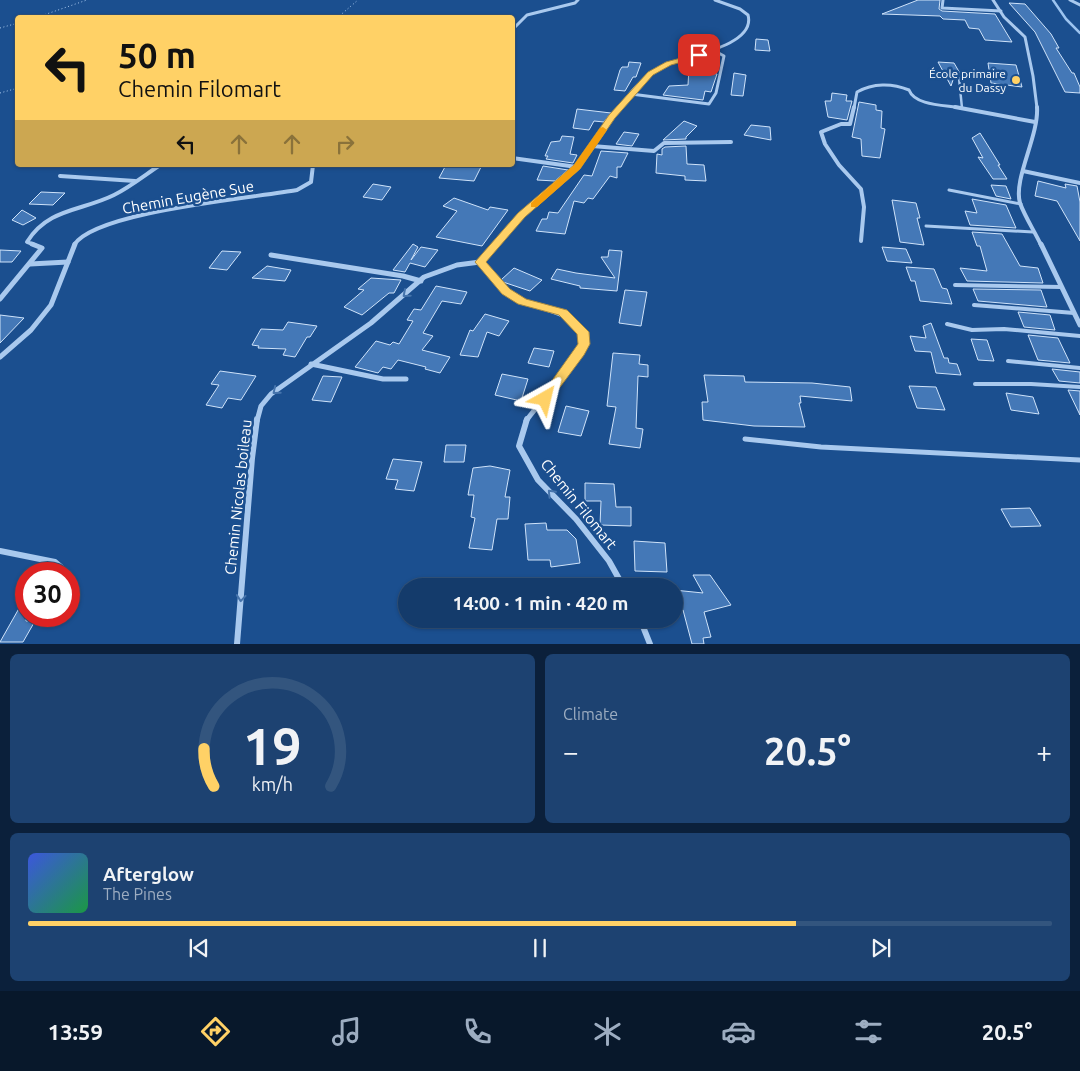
<!DOCTYPE html>
<meta charset="utf-8">
<style>
:root{--surface:#143b6b;--page:#1d4271;--text:#f1f3f6;--muted:#9dadc1;--line:#33557e;--accent:#ffd166}
body{margin:0;font-family:Ubuntu,sans-serif;background:var(--page);color:var(--text);height:100vh;display:flex;flex-direction:column;font-size:19px;white-space:nowrap}
*{box-sizing:border-box;margin:0}
p{font-size:16px;color:var(--muted)}
.icon{flex:none;width:28px;height:28px;fill:none;stroke:currentColor;stroke-width:2;stroke-linecap:round;stroke-linejoin:round}
.map{position:relative;height:644px;overflow:hidden}
.panel{display:flex;flex-direction:column;gap:10px;padding:10px;background:#0b203b;flex:1}
.panel>*{flex:none}
.top-card{position:absolute;left:15px;top:15px;width:500px;height:152px;border-radius:5px;box-shadow:0 1px 4px #0004,0 0 0 1px var(--line);background:#ffd166;color:#111;overflow:hidden}
.speed{position:absolute;left:15px;top:562px;display:flex;gap:10px;font-size:25px;font-weight:700;text-align:center}
.speed>*{display:grid;place-content:center;width:65px;height:65px;border-radius:50%;background:var(--surface);box-shadow:0 1px 4px #0004,0 0 0 1px var(--line);line-height:1}
.speed .limit{border:8px solid #d22;background:#fff;color:#111}
.pin{position:absolute;display:grid;place-items:center;width:42px;height:42px;color:#fff;margin:-21px;border-radius:10px;box-shadow:0 2px 8px #0006}
.me{position:absolute;width:55px;margin:-28px;rotate:37deg;stroke-linejoin:round;filter:drop-shadow(0 0 4px #0008)}
.turn{display:flex;align-items:center;gap:18px;height:105px;padding:0 20px;font-size:22px}
.turn .icon{width:65px;height:65px;stroke-width:2.5}
.turn b{display:block;font-size:35px;line-height:42px}
.lanes{display:flex;align-items:center;height:48px;padding:0 20px;background:#0003;justify-content:center;gap:25px;direction:ltr}
.lanes .off{opacity:.35}
.big{font-size:38px;font-weight:700;line-height:1.1}
.panel .card{flex:1;display:flex;flex-direction:column;justify-content:center;gap:8px;min-width:0;padding:0 18px;border-radius:8px;background:var(--page)}
.panel .dial{align-items:center;gap:0}
.dial svg{height:130px;overflow:visible;fill:none;stroke:var(--line);stroke-width:7;stroke-linecap:round;text-anchor:middle}
.dial text{fill:var(--text);stroke:none}
.song{display:flex;align-items:center;gap:15px}
.cover{width:60px;height:60px;border-radius:8px;background:linear-gradient(135deg,hsl(230 70% 55%),hsl(140 70% 35%))}
.played{height:5px;border-radius:2px;background:linear-gradient(90deg,var(--accent) 75%,var(--line) 75%)}
.keys{display:flex;justify-content:space-around;direction:ltr}
.heat{display:flex;justify-content:space-between;align-items:center;font-size:28px;direction:ltr}
.panel .tiles{flex:1;display:grid;gap:10px;grid-template-columns:1fr 1fr}
.card:last-child{grid-column:span 2}
.trip{position:absolute;left:398px;top:578px;width:285px;height:50px;border-radius:25px;background:var(--surface);box-shadow:0 1px 4px #0004,0 0 0 1px var(--line);font-weight:700;line-height:50px;text-align:center}
.tabs{display:flex;height:80px;justify-content:space-around;align-items:center;background:#08182b;color:var(--muted)}
.tabs .icon{width:35px;height:35px}
.tabs .on{color:var(--accent)}
.tabs b{font-size:22px;color:var(--text)}
.map>svg:first-child{display:block}
.lines{fill:none;stroke-linecap:round;stroke-linejoin:round}
.stream{stroke:#9cc4f0;stroke-width:2.5}
.building{fill:#4478b7;stroke:#cfe3fa}
.path{stroke:#a9c9ee;stroke-width:1;stroke-dasharray:1 2.5;stroke-linecap:butt}
.lane-far3{stroke:#a9c9ee;stroke-width:2.5}
.lane-far2{stroke:#a9c9ee;stroke-width:3}
.lane-far1{stroke:#a9c9ee;stroke-width:4}
.lane{stroke:#a9c9ee;stroke-width:5}
.street-far3{stroke:#a9c9ee;stroke-width:3}
.street-far2{stroke:#a9c9ee;stroke-width:4}
.street-far1{stroke:#a9c9ee;stroke-width:5}
.street{stroke:#a9c9ee;stroke-width:6}
.oneway{stroke:#4674ac}
.route{fill:#ffd166;stroke:#a68842}
.slow{fill:#f59e0b}
.poi-dot{fill:#ffd166;stroke:#1b4f8f;stroke-width:2}
.labels{text-anchor:middle;dominant-baseline:central;stroke-width:5;stroke-linejoin:round;paint-order:stroke}
.far-poi-label{font-size:12px;fill:#fff;stroke:#1b4f8f;text-anchor:end}
.street-label{font-size:15px;fill:#fff;stroke:#1b4f8f}
</style>
<div class="map">
<svg width="1080" height="644" viewBox="0 0 1080 644">
<rect width="100%" height="100%" fill="#1b4f8f"/>
<g class="lines">
<polyline class="stream" points="1053,0 1066,19 1080,33"/>
</g>
<g class="building">
<polygon points="918,0 940,0 939,9 942,11 995,14 1012,42 985,40 979,29 969,28 965,20 943,19 940,16 882,14"/>
<polygon points="1009,3 1025,4 1051,34 1059,48 1056,48 1072,73 1074,73 1080,87 1080,93 1065,92 1035,32"/>
<polygon points="756,39 768,40 770,51 755,50"/>
<polygon points="629,62 641,63 636,77 633,77 625,91 614,90 620,70 622,67 628,67"/>
<polygon points="938,62 954,63 961,75 955,74 951,86"/>
<polygon points="988,63 1016,65 1022,87 991,83"/>
<polygon points="689,68 711,70 711,73 717,74 711,92 705,91 703,100 663,95 669,86 688,85"/>
<polygon points="734,73 746,75 743,96 731,95"/>
<polygon points="832,93 847,95 846,101 852,101 847,120 828,117 825,101 831,101"/>
<polygon points="859,102 876,105 876,110 882,111 881,128 885,129 880,158 862,156 861,139 852,137"/>
<polygon points="577,109 611,113 604,122 594,121 589,130 573,128"/>
<polygon points="684,121 697,126 686,137 686,139 663,140"/>
<polygon points="751,125 770,127 771,140 744,135"/>
<polygon points="624,132 639,134 632,146 616,144"/>
<polygon points="980,133 1000,165 998,165 1007,179 993,179 978,157 983,158 972,138"/>
<polygon points="562,136 574,137 570,154 577,155 573,163 546,159 548,156 545,156 551,142 560,141"/>
<polygon points="686,146 687,164 704,165 706,181 685,180 685,176 656,173 657,154 662,155 662,149 665,147"/>
<polygon points="601,151 628,153 621,167 617,167 617,178 610,176 593,199 588,198 584,203 574,201 565,234 536,231 542,219 547,219 549,212 558,213 584,175 592,176"/>
<polygon points="446,165 482,165 474,181 439,178"/>
<polygon points="543,166 568,170 555,181 537,180"/>
<polygon points="1038,181 1066,188 1065,184 1077,186 1080,202 1080,241 1057,201 1035,196"/>
<polygon points="373,184 391,187 382,200 363,197"/>
<polygon points="991,185 1006,186 1011,199 996,196"/>
<polygon points="41,192 65,193 53,205 29,204"/>
<polygon points="454,198 488,210 490,207 508,210 482,246 436,237 457,211 443,206"/>
<polygon points="972,199 1006,205 1016,228 970,225 965,211 977,213"/>
<polygon points="892,200 916,203 920,218 917,218 924,245 900,242"/>
<polygon points="22,210 36,218 23,225 12,220"/>
<polygon points="972,232 1002,234 1020,266 1038,268 1043,283 967,281 960,268 987,271 980,246 977,246"/>
<polygon points="413,244 418,247 411,260 421,247 438,250 425,267 410,263 405,272 393,270"/>
<polygon points="882,247 906,249 912,263 887,261"/>
<polygon points="0,250 21,251 12,262 0,262"/>
<polygon points="609,250 622,251 617,291 580,288 580,286 551,279 557,269 576,273 615,278 601,257 608,257"/>
<polygon points="222,251 241,252 227,270 209,268"/>
<polygon points="267,266 291,270 285,281 252,278"/>
<polygon points="906,267 934,269 942,288 947,289 952,304 920,301 915,281 911,281"/>
<polygon points="514,268 542,280 530,291 503,282 501,280"/>
<polygon points="371,278 401,280 394,293 389,293 362,315 344,307 364,290 358,289"/>
<polygon points="436,286 467,292 461,304 442,301 423,333 433,336 422,350 450,357 440,373 425,369 426,367 398,360 391,369 383,367 378,373 355,367 376,341 390,345 393,342 399,344 413,321 407,320 414,309 421,310"/>
<polygon points="973,289 1041,290 1047,307 978,301"/>
<polygon points="625,290 647,292 641,326 619,323"/>
<polygon points="1018,312 1050,315 1055,330 1024,327"/>
<polygon points="485,314 509,321 499,336 487,332 478,357 460,355 470,330 473,331"/>
<polygon points="0,315 24,318 0,343"/>
<polygon points="288,322 317,326 310,337 307,337 295,357 283,355 286,349 258,348 259,346 252,345 261,329 283,330"/>
<polygon points="931,323 944,358 948,358 949,363 957,364 961,375 936,373 931,352 915,351 910,336 926,338 923,326"/>
<polygon points="1028,335 1058,338 1070,363 1038,360"/>
<polygon points="971,339 987,340 994,361 978,360"/>
<polygon points="534,348 554,351 549,367 528,363"/>
<polygon points="613,353 640,355 639,364 648,365 648,377 638,376 636,428 643,429 640,448 609,444 616,407 607,406"/>
<polygon points="1052,369 1080,372 1080,383 1059,381"/>
<polygon points="220,371 256,376 241,400 228,398 222,408 206,405 219,385 211,384"/>
<polygon points="502,374 528,379 521,401 495,395"/>
<polygon points="704,375 744,376 745,382 812,383 850,387 852,401 800,396 801,403 799,403 805,427 754,426 703,420 702,402 708,402"/>
<polygon points="323,376 342,377 331,402 312,400"/>
<polygon points="909,386 936,387 945,410 917,408"/>
<polygon points="1068,390 1080,391 1080,415"/>
<polygon points="1006,393 1033,397 1039,414 1011,410"/>
<polygon points="566,406 589,411 581,436 558,432"/>
<polygon points="446,445 466,445 464,462 444,462"/>
<polygon points="393,459 422,462 414,491 395,489 398,480 386,479"/>
<polygon points="490,466 510,470 505,497 510,497 508,519 497,519 492,550 469,548 475,518 471,517 474,495 468,495 473,468"/>
<polygon points="585,483 614,484 616,507 631,507 631,526 600,525 601,501 585,501"/>
<polygon points="1030,508 1041,526 1011,527 1001,509"/>
<polygon points="546,523 547,530 567,530 576,539 580,563 551,567 550,560 528,560 525,524"/>
<polygon points="634,541 665,543 667,572 635,571"/>
<polygon points="693,575 710,575 731,605 704,612 711,637 703,638 704,644 692,644 683,610 674,609 674,590 703,593"/>
<polygon points="26,596 26,621 35,621 23,642 0,642"/>
</g>
<g class="lines">
<g class="path">
<polyline points="35,18 87,0"/>
<polyline points="337,18 358,0"/>
<polyline points="0,28 18,23"/>
<polyline points="0,93 18,88"/>
</g>
<polyline class="lane-far3" points="959,78 962,108"/>
<g class="lane-far2">
<polyline points="949,190 1021,204"/>
<polyline points="926,226 1033,232"/>
</g>
<g class="lane-far1">
<polyline points="955,285 1061,287"/>
<polyline points="974,305 1074,313"/>
<polyline points="947,324 972,330 1004,329 1080,336"/>
<polyline points="1008,361 1080,368"/>
<polyline points="975,384 1031,384 1080,387"/>
</g>
<polyline class="lane" points="745,439 821,447 1080,460"/>
<g class="street-far3">
<polyline points="943,0 942,8 1001,11"/>
<polyline points="993,0 1004,17 1025,37 1033,76 1037,108"/>
<polyline points="1070,0 1080,5"/>
<polyline points="512,30 527,15 575,3 578,0"/>
<polyline points="631,94 709,104 716,93 724,56 715,51"/>
<path d="M619 108C630 92 643 77 660 67 678 57 757 48 748 15L740 9 715 0"/>
<path d="M854 108 857 92C873 83 892 83 909 90 915 106 946 105 961 108"/>
</g>
<g class="street-far2">
<polyline points="854,107 850,124 841,124 821,132 825,144 839,165 861,189 864,207 861,241"/>
<polyline points="955,107 1035,122"/>
<path d="M1037 107C1039 136 1013 179 1020 203 1025 217 1035 232 1041 245"/>
<polyline points="592,146 654,151 664,143 731,142"/>
<polyline points="512,158 577,167"/>
<polyline points="1023,171 1080,183"/>
<polyline points="60,176 135,181"/>
<path d="M35 245 27 242C48 208 82 211 114 195 130 187 145 175 160 165"/>
<path d="M74 245C96 211 254 198 297 190L311 182 313 165"/>
<polyline points="495,245 518,219 578,166 619,107"/>
</g>
<g class="street-far1">
<polyline points="1041,244 1080,325"/>
<polyline points="271,255 403,276 421,281"/>
<path d="M480 262C491 274 501 289 515 298 535 311 597 311 580 351 568 377 543 397 526 421"/>
<polyline points="480,262 496,244"/>
<polyline points="30,264 68,262"/>
<polyline points="0,299 42,248 32,244"/>
<polyline points="0,357 31,330 51,305 75,244"/>
<polyline points="311,364 383,379 406,379"/>
<polyline points="257,421 261,406 271,394 371,323 424,277 457,265 480,262"/>
</g>
<g class="street">
<polyline points="527,419 519,446 538,480 576,519 609,561 623,586"/>
<polyline points="0,551 55,562 62,568 59,574"/>
<polyline points="640,619 650,644"/>
<polyline points="237,644 252,458 257,419"/>
</g>
</g>
<defs><path id="oneway-chevron" d="M-2-3.5L2.5 0L-2 3.5" fill="none" stroke-width="1.6" stroke-linecap="round" stroke-linejoin="round" transform="scale(1.25)"/></defs>
<g class="oneway">
<use href="#oneway-chevron" transform="translate(406 294) rotate(139)"/>
<use href="#oneway-chevron" transform="translate(276 391) rotate(141)"/>
<use href="#oneway-chevron" transform="translate(551 493) rotate(-134)"/>
<use href="#oneway-chevron" transform="translate(241 598) rotate(95)"/>
</g>
<polygon class="route" points="699,53 701,54 701,57 671,65 653,75 615,118 580,169 525,217 486,262 510,289 526,299 567,310 589,332 590,344 584,355 549,402 541,402 539,399 541,396 578,344 577,334 559,315 518,304 502,294 475,262 518,213 574,165 609,115 648,72 666,62"/>
<polygon class="slow" points="603,127 607,130 580,169 537,207 531,207 531,203 574,165 600,128"/>
<circle class="poi-dot" cx="1016" cy="80" r="5"/>
<g class="labels">
<g class="far-poi-label">
<text x="1006" y="73">École primaire<tspan x="1006" dy="14">du Dassy</tspan></text>
</g>
<g class="street-label">
<text transform="translate(188 197) rotate(-10)">Chemin Eugène Sue</text>
<text transform="translate(238 497) rotate(-84)">Chemin Nicolas boileau</text>
<text transform="translate(579 504) rotate(51)">Chemin Filomart</text>
</g>
</g>
</svg>
<div class="speed"><div class="limit">30</div></div>
<div class="pin" style="left:699px;top:55px;background:#d93025"><svg class="icon" aria-label="arrive" viewBox="0 0 24 24"><path d="M6 21V4h12l-3 4 3 4H6"/></svg></div>
<svg class="me" style="left:545px;top:399px" viewBox="-20 -20 40 40"><path d="M0-17L14 15 0 8-14 15z" fill="#ffd166" stroke="#fff" stroke-width="4"/></svg>
<div class="trip">14:00 · 1 min · 420 m</div>
<div class="top-card">
<div class="turn"><svg class="icon" aria-label="left" viewBox="0 0 24 24"><path d="M17 20v-9H6M10 6l-5 5 5 5"/></svg><div><b>50 m</b>Chemin Filomart</div></div>
<div class="lanes"><svg class="icon" aria-label="left" viewBox="0 0 24 24"><path d="M17 20v-9H6M10 6l-5 5 5 5"/></svg><svg class="icon off" aria-label="ahead" viewBox="0 0 24 24"><path d="M12 20V5M6 11l6-6 6 6"/></svg><svg class="icon off" aria-label="ahead" viewBox="0 0 24 24"><path d="M12 20V5M6 11l6-6 6 6"/></svg><svg class="icon off" aria-label="right" viewBox="0 0 24 24"><path d="M7 20v-9h11M14 6l5 5-5 5"/></svg></div>
</div>
</div>
<section class="panel">
<div class="tiles">
<div class="card dial"><svg viewBox="0 0 100 80">
<path d="M14 69A42 42 0 1 1 86 69"/>
<path d="M14 69A42 42 0 0 1 8 46" stroke="#ffd166"/>
<text x="50" y="56" font-size="32" font-weight="700">19</text>
<text x="50" y="72" font-size="11">km/h</text>
</svg></div>
<div class="card"><p>Climate</p>
<div class="heat"><a>−</a><b class="big">20.5°</b><a>+</a></div>
</div>
<div class="card">
<div class="song"><i class="cover"></i><div><b>Afterglow</b><p>The Pines</p></div></div>
<div class="played"></div>
<div class="keys"><svg class="icon" aria-label="previous" viewBox="0 0 24 24"><path d="M18 5L8 12l10 7zM5 5v14"/></svg><svg class="icon" aria-label="pause" viewBox="0 0 24 24"><path d="M8 5v14M16 5v14"/></svg><svg class="icon" aria-label="next" viewBox="0 0 24 24"><path d="M6 5l10 7-10 7zM19 5v14"/></svg></div>
</div>
</div>
</section>
<nav class="tabs">
<b>13:59</b>
<svg class="icon on" aria-label="directions" viewBox="0 0 24 24"><path d="M12 3l9 9-9 9-9-9zM9 14v-3h6M13 9l2 2-2 2"/></svg>
<svg class="icon" aria-label="music" viewBox="0 0 24 24"><path d="M9 18V5l10-2v13"/><circle cx="6" cy="18" r="3"/><circle cx="16" cy="16" r="3"/></svg>
<svg class="icon" aria-label="phone" viewBox="0 0 24 24"><path d="M5 4h4l2 5-3 2q2 4 5 5l2-3 5 2v4C11 20 4 13 5 4z"/></svg>
<svg class="icon" aria-label="climate" viewBox="0 0 24 24"><path d="M12 3v18M4 7l16 10M4 17L20 7"/></svg>
<svg class="icon" aria-label="car" viewBox="0 0 24 24"><path d="M5 17H2v-5l4-1 3-4h7l3 4 3 1v5h-3M9 17h6M6 11h13"/><circle cx="7" cy="17" r="2"/><circle cx="17" cy="17" r="2"/></svg>
<svg class="icon" aria-label="filters" viewBox="0 0 24 24"><path d="M4 7h16M4 17h16"/><circle cx="9" cy="7" r="2"/><circle cx="15" cy="17" r="2"/></svg>
<b>20.5°</b>
</nav>
